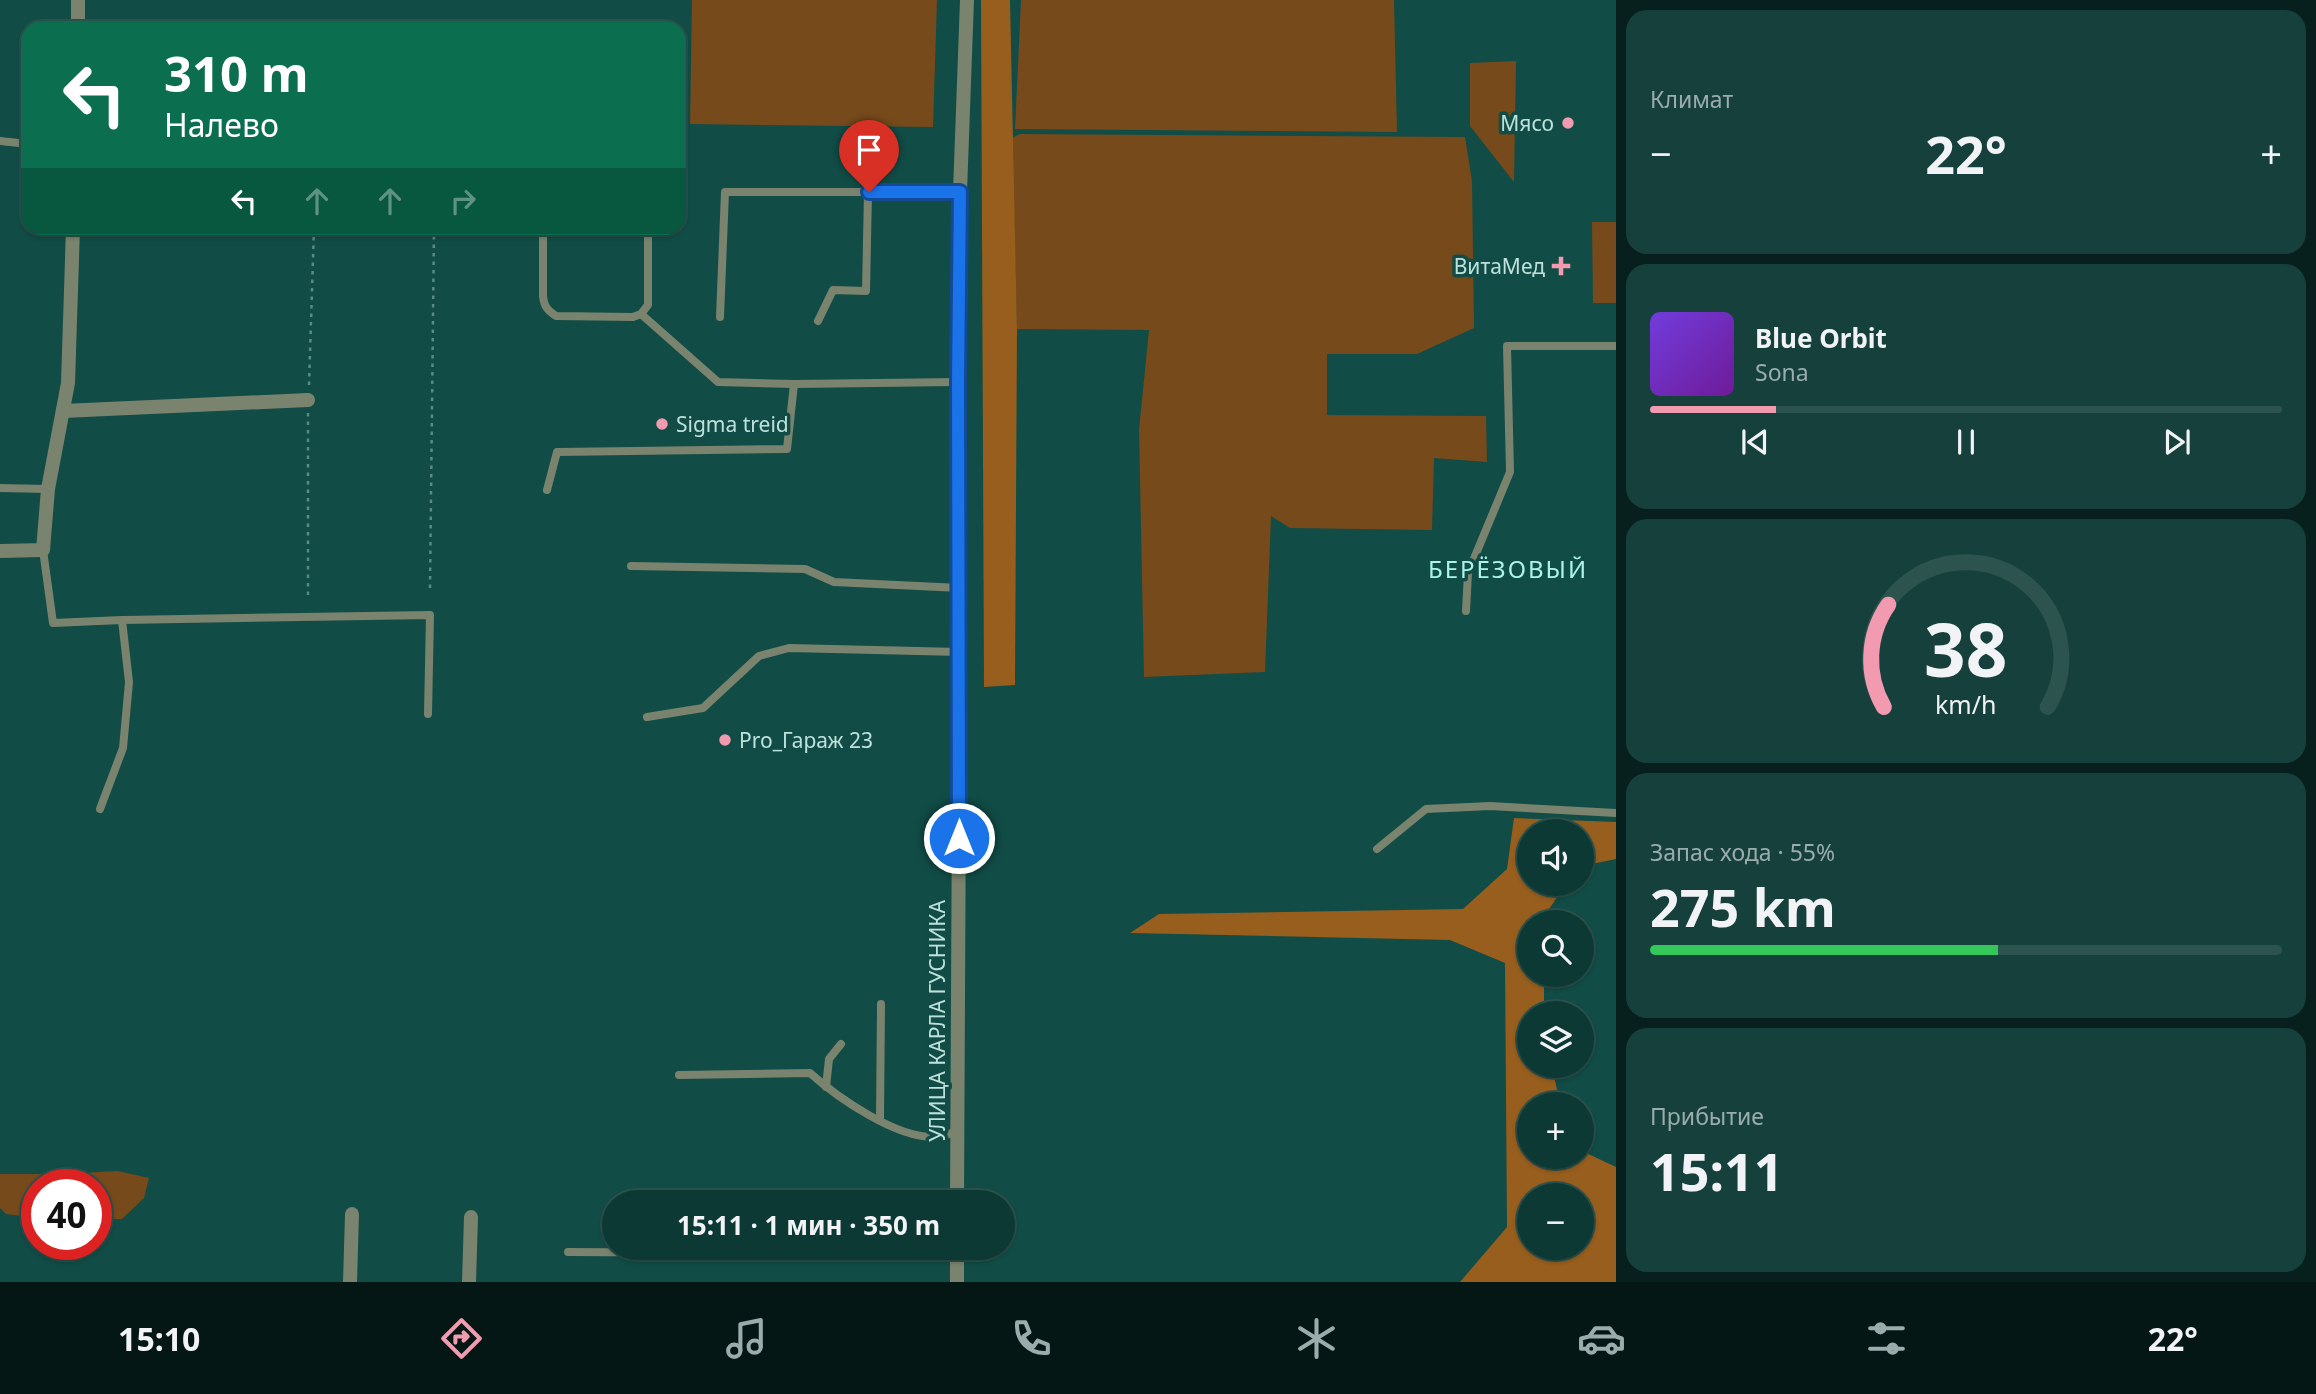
<!DOCTYPE html>
<html lang="ru">
<meta charset="utf-8">
<style>
:root{--surface:#0d3934;--page:#16403c;--text:#f1f3f6;--muted:#9aacac;--line:#2d534f;--accent:#f29aaf}
body{margin:0;font-family:"Noto Sans",sans-serif;background:var(--page);color:var(--text);height:100vh;display:flex;flex-direction:column;font-size:26px;white-space:nowrap}
*{box-sizing:border-box;margin:0}
p{font-size:23px;color:var(--muted)}
.icon{flex:none;width:38px;height:38px;fill:none;stroke:currentColor;stroke-width:2;stroke-linecap:round;stroke-linejoin:round}
.map{position:relative;flex:1;overflow:hidden}
.drawer{display:flex;flex-direction:column;gap:10px;padding:10px;background:#071f1d;width:700px}
.drawer>*{flex:none}
.top-card{position:absolute;left:21px;top:21px;width:665px;height:214px;border-radius:21px;box-shadow:0 2px 5px #0004,0 0 0 2px var(--line);background:#0b6e4f;color:#fff;overflow:hidden}
.fabs{position:absolute;left:1517px;top:819px;display:grid;gap:14px}
.fabs a{display:grid;place-items:center;width:77px;height:77px;border-radius:50%;background:var(--surface);box-shadow:0 2px 5px #0004,0 0 0 2px var(--line);font-size:35px}
.speed{position:absolute;left:21px;top:1169px;display:flex;gap:14px;font-size:35px;font-weight:700;text-align:center}
.speed>*{display:grid;place-content:center;width:91px;height:91px;border-radius:50%;background:var(--surface);box-shadow:0 2px 5px #0004,0 0 0 2px var(--line);line-height:1}
.speed .limit{border:10px solid #d22;background:#fff;color:#111}
.pin{position:absolute;display:grid;place-items:center;width:60px;height:60px;color:#fff;margin:-72px -30px;border-radius:50% 50% 50% 0;rotate:-45deg;box-shadow:0 0 7px #0007}
.pin .icon{rotate:45deg}
.me{position:absolute;width:77px;margin:-38px;rotate:0deg;stroke-linejoin:round;filter:drop-shadow(0 0 5px #0008)}
.turn{display:flex;align-items:center;gap:24px;height:147px;padding:0 28px;font-size:32px}
.turn .icon{width:91px;height:91px;stroke-width:2.5}
.turn b{display:block;font-size:49px;line-height:60px}
.lanes{display:flex;align-items:center;height:66px;padding:0 28px;background:#0003;justify-content:center;gap:35px;direction:ltr}
.lanes .off{opacity:.35}
.big{font-size:52px;font-weight:700;line-height:1.1}
.drawer .card{flex:1;display:flex;flex-direction:column;justify-content:center;gap:10px;min-width:0;padding:0 24px;border-radius:21px;background:var(--page)}
.drawer .dial{align-items:center;gap:0}
.dial svg{height:182px;overflow:visible;fill:none;stroke:var(--line);stroke-width:7;stroke-linecap:round;text-anchor:middle}
.dial text{fill:var(--text);stroke:none}
.song{display:flex;align-items:center;gap:21px}
.cover{width:84px;height:84px;border-radius:10px;background:linear-gradient(135deg,hsl(260 70% 55%),hsl(280 70% 35%))}
.played{height:7px;border-radius:4px;background:linear-gradient(90deg,var(--accent) 20%,var(--line) 20%)}
.keys{display:flex;justify-content:space-around;direction:ltr}
.heat{display:flex;justify-content:space-between;align-items:center;font-size:38px;direction:ltr}
.charge{height:10px;border-radius:5px;background:linear-gradient(90deg,#34c759 55%,var(--line) 0)}
.trip{position:absolute;left:602px;top:1190px;width:413px;height:70px;border-radius:35px;background:var(--surface);box-shadow:0 2px 5px #0004,0 0 0 2px var(--line);font-weight:700;line-height:70px;text-align:center}
.tabs{display:flex;height:112px;justify-content:space-around;align-items:center;background:#051715;color:var(--muted)}
.tabs .icon{width:49px;height:49px}
.tabs .current{color:var(--accent)}
.tabs b{font-size:32px;color:var(--text)}
main{display:flex;flex:1;min-height:0}
.map>svg:first-child{display:block}
.green{fill:#764a1b}
.forest{fill:#975e1d;fill-rule:evenodd}
.lines{fill:none;stroke-linecap:round;stroke-linejoin:round}
.path{stroke:#5a8b85;stroke-width:2.5;stroke-dasharray:3.5 5;stroke-linecap:butt}
.service{stroke:#7a836d;stroke-width:8}
.minor{stroke:#7a836d;stroke-width:14}
.tertiary{stroke:#7a836d;stroke-width:14}
.route-casing{stroke:#114b97;stroke-width:18}
.route{stroke:#1a73e8;stroke-width:12}
.poi-dot{fill:#f29aaf;stroke:#114c46;stroke-width:2.5}
.labels{text-anchor:middle;dominant-baseline:central;stroke-width:7;stroke-linejoin:round;paint-order:stroke}
.poi-label{font-size:21px;fill:#bfe1dc;stroke:#114c46;text-anchor:end}
.street-label{font-size:21px;fill:#bfe1dc;stroke:#114c46}
.quarter-label{font-size:24px;letter-spacing:2px;fill:#acf5ea;stroke:#114c46}
</style>
<main>
<div class="map">
<svg width="1616" height="1282" viewBox="0 0 1616 1282">
<rect width="100%" height="100%" fill="#114c46"/>
<g class="green">
<polygon points="692,0 937,0 933,127 690,124"/>
<polygon points="1021,0 1394,0 1397,132 1015,129"/>
<polygon points="1516,61 1514,182 1470,126 1470,63"/>
<polygon points="1020,134 1465,137 1472,181 1474,328 1417,354 1327,354 1327,415 1486,416 1487,462 1434,458 1432,530 1290,528 1271,516 1265,672 1144,677 1139,430 1149,330 1017,329 1012,138"/>
<polygon points="1592,222 1616,222 1616,303 1593,303"/>
<polygon points="118,1171 149,1178 144,1198 122,1219 96,1219 96,1185 37,1185 37,1218 6,1214 0,1208 0,1174 60,1174"/>
</g>
<g class="forest">
<polygon points="981,0 1010,0 1017,329 1015,685 984,687"/>
<path d="M1514 818 1616 822V859L1582 866V831H1530V884H1566L1543 918V922H1530V975H1544V1013H1530V1066H1552L1560 1104H1530V1157H1582V1151L1616 1167V1282H1460L1507 1227 1505 963 1450 940 1130 933 1159 914 1463 909 1507 869ZM1530 1195H1582V1248H1530Z"/>
</g>
<g class="lines">
<g class="path">
<polyline points="309,385 314,228"/>
<polyline points="308,413 308,599"/>
<polyline points="430,588 434,228"/>
</g>
<g class="service">
<polyline points="0,141 28,144"/>
<path d="M543 237V296C544 306 547 310 556 316L633 317 641 314 648 305V228"/>
<polyline points="641,314 718,382 794,384 958,382"/>
<polyline points="720,317 725,192 960,192"/>
<polyline points="818,321 833,290 866,291 868,192"/>
<polyline points="0,488 48,489"/>
<polyline points="547,490 557,452 787,449 794,384"/>
<polyline points="43,550 53,623 122,620 129,682 123,748 100,809"/>
<polyline points="631,566 805,569 834,582 960,588"/>
<polyline points="1466,611 1468,573 1510,472 1507,346 1616,346"/>
<polyline points="122,620 430,615 428,714"/>
<polyline points="647,717 703,708 759,656 789,648 960,652"/>
<polyline points="1377,849 1426,809 1490,806 1616,813"/>
<path d="M679 1075 810 1073C838 1098 897 1139 936 1137 943 1137 951 1133 957 1131"/>
<polyline points="826,1087 829,1059 841,1044"/>
<polyline points="880,1120 881,1004"/>
<polyline points="568,1252 885,1254 906,1248"/>
</g>
<g class="minor">
<polyline points="78,28 78,0"/>
<polyline points="63,411 308,400"/>
<polyline points="0,551 43,550 48,489 68,383 73,228"/>
<polyline points="350,1282 352,1214"/>
<polyline points="469,1282 471,1217"/>
</g>
<g class="tertiary">
<polyline points="957,1202 960,588 958,382 960,192 967,0"/>
<polyline points="957,1248 957,1282"/>
</g>
</g>
<g class="lines">
<defs>
<polyline id="route" points="869,192 960,192 958,382 959,838"/>
</defs>
<use href="#route" class="route-casing"/>
<use href="#route" class="route"/>
</g>
<g class="poi-dot">
<circle cx="1568" cy="123" r="7"/>
<path d="M1557.5 255.5h7v7h7v7h-7v7h-7v-7h-7v-7h7z"/>
<circle cx="662" cy="424" r="7"/>
<circle cx="725" cy="740" r="7"/>
</g>
<g class="labels">
<g class="poi-label">
<text x="1554" y="123">Мясо</text>
<text x="1545" y="266">ВитаMед</text>
<text x="676" y="424" text-anchor="start">Sigma treid</text>
<text x="739" y="740" text-anchor="start">Pro_Гараж 23</text>
</g>
<g class="street-label">
<text transform="translate(937 1021) rotate(-90)">УЛИЦА КАРЛА ГУСНИКА</text>
</g>
<g class="quarter-label">
<text x="1508" y="568">БЕРЁЗОВЫЙ</text>
</g>
</g>
</svg>
<div class="fabs">
<a><svg class="icon" aria-label="sound" viewBox="0 0 24 24"><path d="M4 9h4l5-4v14l-5-4H4zM17 9q2 3 0 6"/></svg></a>
<a><svg class="icon" aria-label="search" viewBox="0 0 24 24"><circle cx="10" cy="10" r="6"/><path d="M15 15l6 6"/></svg></a>
<a><svg class="icon" aria-label="layers" viewBox="0 0 24 24"><path d="M12 4l9 5-9 5-9-5zM3 14l9 5 9-5"/></svg></a>
<a>+</a>
<a>−</a>
</div>
<div class="speed"><div class="limit">40</div></div>
<div class="pin" style="left:869px;top:192px;background:#d93025"><svg class="icon" aria-label="arrive" viewBox="0 0 24 24"><path d="M6 21V4h12l-3 4 3 4H6"/></svg></div>
<svg class="me" style="left:959px;top:838px" viewBox="-20 -20 40 40"><circle r="17" fill="#1a73e8" stroke="#fff" stroke-width="3"/><path d="M0-11L8 9 0 5-8 9z" fill="#fff"/></svg>
<div class="trip">15:11 · 1 мин · 350 m</div>
<div class="top-card">
<div class="turn"><svg class="icon" aria-label="left" viewBox="0 0 24 24"><path d="M17 20v-9H6M10 6l-5 5 5 5"/></svg><div><b>310 m</b>Налево</div></div>
<div class="lanes"><svg class="icon" aria-label="left" viewBox="0 0 24 24"><path d="M17 20v-9H6M10 6l-5 5 5 5"/></svg><svg class="icon off" aria-label="ahead" viewBox="0 0 24 24"><path d="M12 20V5M6 11l6-6 6 6"/></svg><svg class="icon off" aria-label="ahead" viewBox="0 0 24 24"><path d="M12 20V5M6 11l6-6 6 6"/></svg><svg class="icon off" aria-label="right" viewBox="0 0 24 24"><path d="M7 20v-9h11M14 6l5 5-5 5"/></svg></div>
</div>
</div>
<section class="drawer">
<div class="card"><p>Климат</p>
<div class="heat"><a>−</a><b class="big">22°</b><a>+</a></div>
</div>
<div class="card">
<div class="song"><i class="cover"></i><div><b>Blue Orbit</b><p>Sona</p></div></div>
<div class="played"></div>
<div class="keys"><svg class="icon" aria-label="previous" viewBox="0 0 24 24"><path d="M18 5L8 12l10 7zM5 5v14"/></svg><svg class="icon" aria-label="pause" viewBox="0 0 24 24"><path d="M8 5v14M16 5v14"/></svg><svg class="icon" aria-label="next" viewBox="0 0 24 24"><path d="M6 5l10 7-10 7zM19 5v14"/></svg></div>
</div>
<div class="card dial"><svg viewBox="0 0 100 80">
<path d="M14 69A42 42 0 1 1 86 69"/>
<path d="M14 69A42 42 0 0 1 16 24" stroke="#f29aaf"/>
<text x="50" y="56" font-size="32" font-weight="700">38</text>
<text x="50" y="72" font-size="11">km/h</text>
</svg></div>
<div class="card"><p>Запас хода · 55%</p><b class="big">275 km</b><div class="charge"></div></div>
<div class="card"><p>Прибытие</p><b class="big">15:11</b></div>
</section>
</main>
<nav class="tabs">
<b>15:10</b>
<svg class="icon current" aria-label="directions" viewBox="0 0 24 24"><path d="M12 3l9 9-9 9-9-9zM9 14v-3h6M13 9l2 2-2 2"/></svg>
<svg class="icon" aria-label="music" viewBox="0 0 24 24"><path d="M9 18V5l10-2v13"/><circle cx="6" cy="18" r="3"/><circle cx="16" cy="16" r="3"/></svg>
<svg class="icon" aria-label="phone" viewBox="0 0 24 24"><path d="M5 4h4l2 5-3 2q2 4 5 5l2-3 5 2v4C11 20 4 13 5 4z"/></svg>
<svg class="icon" aria-label="climate" viewBox="0 0 24 24"><path d="M12 3v18M4 7l16 10M4 17L20 7"/></svg>
<svg class="icon" aria-label="car" viewBox="0 0 24 24"><path d="M5 17H2v-5l4-1 3-4h7l3 4 3 1v5h-3M9 17h6M6 11h13"/><circle cx="7" cy="17" r="2"/><circle cx="17" cy="17" r="2"/></svg>
<svg class="icon" aria-label="filters" viewBox="0 0 24 24"><path d="M4 7h16M4 17h16"/><circle cx="9" cy="7" r="2"/><circle cx="15" cy="17" r="2"/></svg>
<b>22°</b>
</nav>
